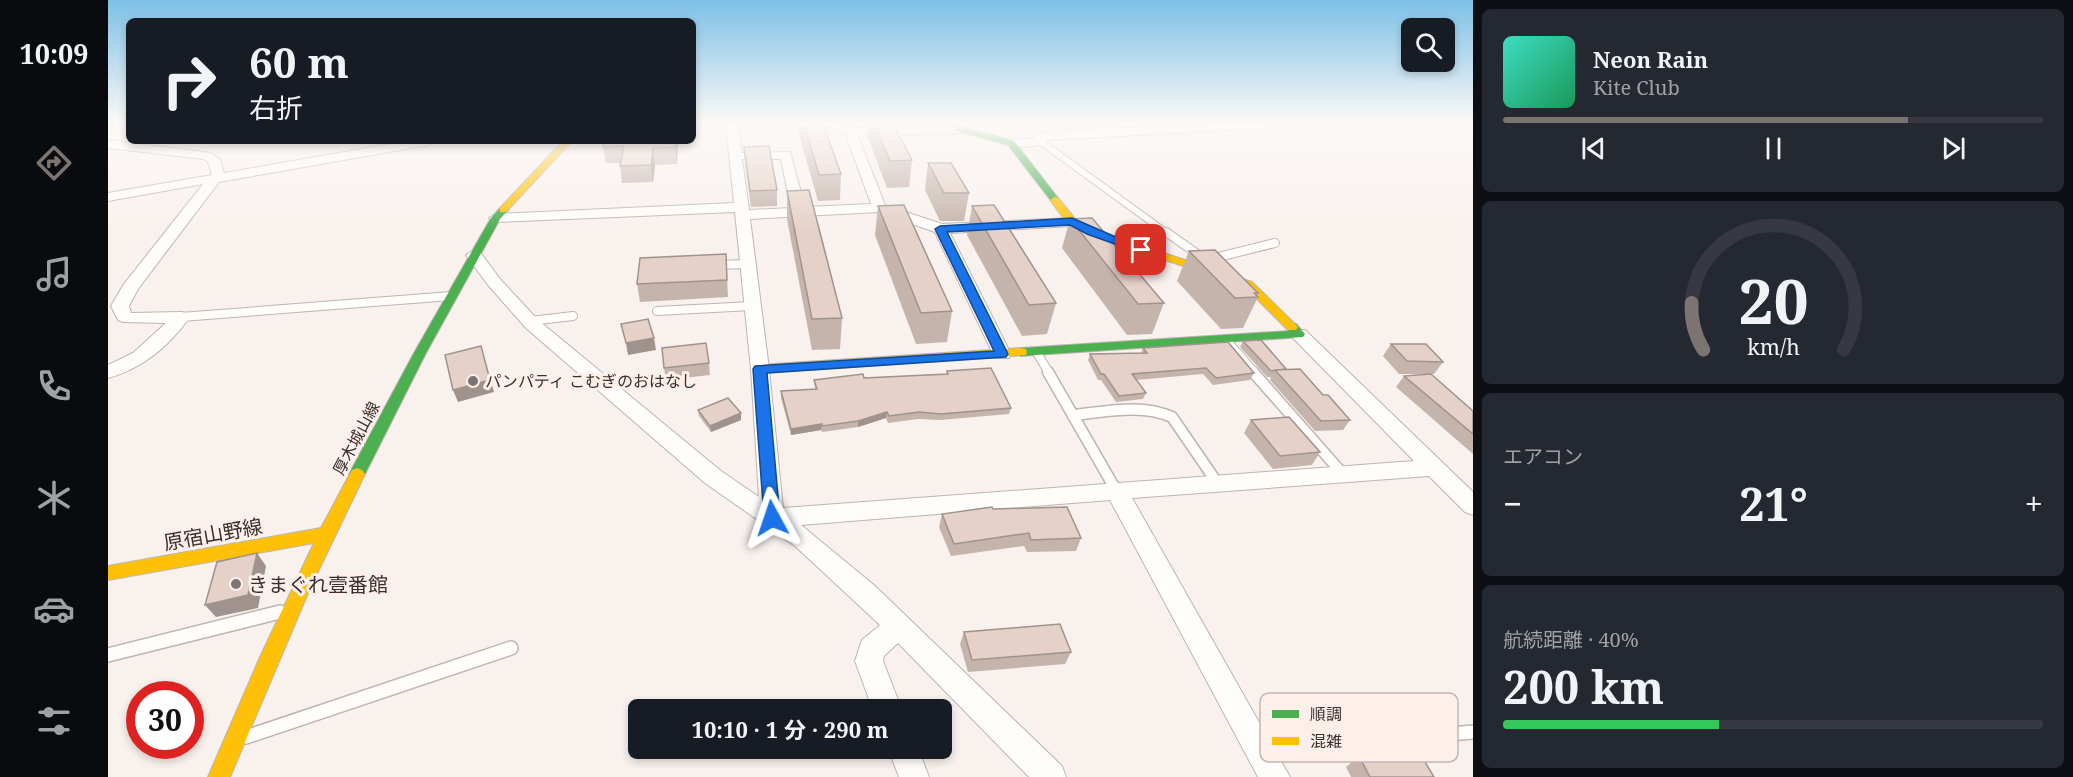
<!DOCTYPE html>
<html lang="ja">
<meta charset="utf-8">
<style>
:root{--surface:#171b24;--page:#242831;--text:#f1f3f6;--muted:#9ea1a6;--line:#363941;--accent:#7c7471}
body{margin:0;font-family:"Noto Serif","Noto Sans JP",serif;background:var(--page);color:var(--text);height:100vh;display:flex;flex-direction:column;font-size:22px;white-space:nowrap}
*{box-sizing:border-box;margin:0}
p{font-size:20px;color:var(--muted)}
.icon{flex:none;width:33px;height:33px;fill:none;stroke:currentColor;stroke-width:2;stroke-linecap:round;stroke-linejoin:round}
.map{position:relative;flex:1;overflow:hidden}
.details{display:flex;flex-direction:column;gap:9px;padding:9px;background:#0d0f14;width:600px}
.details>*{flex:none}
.banner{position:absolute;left:18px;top:18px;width:570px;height:126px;border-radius:9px;box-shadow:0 3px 9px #0003;background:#171b24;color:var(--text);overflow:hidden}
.buttons{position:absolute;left:1293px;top:18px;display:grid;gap:12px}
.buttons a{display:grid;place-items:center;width:54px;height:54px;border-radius:9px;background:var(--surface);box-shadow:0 3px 9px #0003;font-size:30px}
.speed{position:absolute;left:18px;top:681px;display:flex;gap:12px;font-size:30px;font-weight:700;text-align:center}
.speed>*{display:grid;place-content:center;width:78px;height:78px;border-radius:50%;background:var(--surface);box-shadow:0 3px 9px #0003;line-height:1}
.speed .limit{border:9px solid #d22;background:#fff;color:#111}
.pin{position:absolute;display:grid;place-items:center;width:51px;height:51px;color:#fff;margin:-26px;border-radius:12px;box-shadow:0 3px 9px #0006}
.me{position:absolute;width:66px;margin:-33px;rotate:355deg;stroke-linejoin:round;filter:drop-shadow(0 0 4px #0008)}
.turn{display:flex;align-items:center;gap:21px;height:126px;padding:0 24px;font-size:27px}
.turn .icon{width:78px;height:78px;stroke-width:2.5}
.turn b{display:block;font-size:42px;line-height:51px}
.big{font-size:45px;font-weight:700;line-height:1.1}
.details .card{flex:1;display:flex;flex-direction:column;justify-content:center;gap:9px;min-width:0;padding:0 21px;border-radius:9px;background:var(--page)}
.details .dial{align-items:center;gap:0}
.dial svg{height:156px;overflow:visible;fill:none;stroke:var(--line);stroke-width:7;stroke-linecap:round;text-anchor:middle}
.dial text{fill:var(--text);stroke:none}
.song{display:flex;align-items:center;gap:18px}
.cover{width:72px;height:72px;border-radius:9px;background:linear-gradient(135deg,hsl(170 70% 55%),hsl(150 70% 35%))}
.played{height:6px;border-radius:3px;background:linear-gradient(90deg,var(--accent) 75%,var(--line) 75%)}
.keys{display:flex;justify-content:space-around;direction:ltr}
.heat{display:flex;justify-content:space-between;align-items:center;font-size:33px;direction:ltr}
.charge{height:9px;border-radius:4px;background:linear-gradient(90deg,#34c759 40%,var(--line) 0)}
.trip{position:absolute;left:520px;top:699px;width:324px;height:60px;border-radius:9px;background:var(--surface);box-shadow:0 3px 9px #0003;font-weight:700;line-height:60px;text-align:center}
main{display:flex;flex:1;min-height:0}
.tab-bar{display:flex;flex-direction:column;width:108px;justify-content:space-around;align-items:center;background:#090b0e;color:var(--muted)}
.tab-bar .icon{width:42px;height:42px}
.tab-bar .active{color:var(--accent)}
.tab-bar b{font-size:27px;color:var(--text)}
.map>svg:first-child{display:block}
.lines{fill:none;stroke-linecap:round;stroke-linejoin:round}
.lane-far3-casing{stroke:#bcb5b2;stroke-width:8}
.lane-far2-casing{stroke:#bcb5b2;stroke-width:10}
.lane-far1-casing{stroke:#bcb5b2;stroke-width:13}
.lane-casing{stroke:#bcb5b2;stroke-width:16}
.street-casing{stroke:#bcb5b2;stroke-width:2}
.fast-casing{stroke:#bcb5b2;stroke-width:2}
.slow-casing{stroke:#bcb5b2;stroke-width:2}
.lane-far3{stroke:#fefdfc;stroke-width:6}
.lane-far2{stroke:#fefdfc;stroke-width:8}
.lane-far1{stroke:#fefdfc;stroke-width:10}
.lane{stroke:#fefdfc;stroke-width:13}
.street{fill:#fefdfc;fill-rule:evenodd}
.fast{fill:#4caf50;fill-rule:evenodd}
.slow{fill:#ffc107;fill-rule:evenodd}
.wall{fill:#c5b4ac}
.shaded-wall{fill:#a0928c}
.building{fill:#e5d1c8;stroke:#a0928c;stroke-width:1.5}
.route{fill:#1a73e8;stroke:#114b97;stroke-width:1.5}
.poi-dot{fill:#7c7471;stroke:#fdf0ea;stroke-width:2}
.labels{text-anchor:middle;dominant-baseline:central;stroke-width:6;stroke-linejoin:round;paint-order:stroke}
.poi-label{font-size:16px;fill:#39302d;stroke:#fdf0ea;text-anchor:start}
.street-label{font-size:16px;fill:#39302d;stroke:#fdf0ea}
.near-street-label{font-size:20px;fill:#39302d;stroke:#fdf0ea}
.near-poi-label{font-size:20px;fill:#39302d;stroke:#fdf0ea;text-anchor:start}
.key{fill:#fdf0ea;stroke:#c2b6b1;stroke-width:1.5}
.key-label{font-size:16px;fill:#39302d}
</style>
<main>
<nav class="tab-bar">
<b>10:09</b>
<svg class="icon active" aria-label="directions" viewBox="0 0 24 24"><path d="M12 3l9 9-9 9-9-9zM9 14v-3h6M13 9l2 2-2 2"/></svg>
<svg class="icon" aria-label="music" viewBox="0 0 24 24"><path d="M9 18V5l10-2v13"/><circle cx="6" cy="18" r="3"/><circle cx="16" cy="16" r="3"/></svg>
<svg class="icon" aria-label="phone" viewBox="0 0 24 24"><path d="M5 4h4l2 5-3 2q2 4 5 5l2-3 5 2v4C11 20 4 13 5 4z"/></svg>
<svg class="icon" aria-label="climate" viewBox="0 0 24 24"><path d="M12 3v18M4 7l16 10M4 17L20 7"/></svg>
<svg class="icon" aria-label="car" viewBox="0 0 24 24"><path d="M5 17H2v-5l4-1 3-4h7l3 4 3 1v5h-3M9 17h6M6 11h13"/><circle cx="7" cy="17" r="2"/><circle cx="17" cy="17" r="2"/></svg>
<svg class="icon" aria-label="filters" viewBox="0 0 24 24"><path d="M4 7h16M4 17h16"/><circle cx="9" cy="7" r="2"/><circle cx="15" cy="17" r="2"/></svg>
</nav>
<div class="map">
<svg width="1365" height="777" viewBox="0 0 1365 777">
<rect width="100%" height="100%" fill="#f9f1ee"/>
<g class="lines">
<defs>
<polyline id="lane-far3" points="932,141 1060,234"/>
<g id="lane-far2">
<polyline points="1058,232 1098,260 1167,243"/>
<polyline points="608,265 639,264"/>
<polyline points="549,311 643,306"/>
<polyline points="73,317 343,296"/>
<polyline points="422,321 465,316"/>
<polyline points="1117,339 1147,373"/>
<polyline points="928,351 941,373"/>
</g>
<g id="lane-far1">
<polyline points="940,372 1009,492"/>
<polyline points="1145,372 1234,473"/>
<path d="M965 415C997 412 1033 403 1064 417L1110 484"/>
</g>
<g id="lane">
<polyline points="0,655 172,612"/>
<polyline points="1282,702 1307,737"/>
<polyline points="138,737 403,648"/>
<polyline points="1262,741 1365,732"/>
</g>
<g id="street">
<path d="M618 124H630L634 153 682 152 697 207 763 204 737 133 716 126 714 124H731L748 128 856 126 858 129 852 133 750 136 777 205 834 224 964 218 971 222 964 226 842 233 903 354 901 358H887L885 354 827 232 770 212 642 219 661 369 675 508 1306 461 1185 338 1182 334 1185 330H1197L1365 492V515L1357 512 1321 476 1024 498 1182 777H1150L1002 500 693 525 767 586 954 766 958 777H921L790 643 776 656 775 661 794 710H765L747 661 754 640 772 625 687 546 597 483 418 328 380 285 358 255 366 250 372 252 392 279 430 320 613 471 651 497 643 369 627 212 388 222 381 218 388 214 626 203ZM634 159H673L683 208 641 210Z"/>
<path d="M1101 124H1163L1157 128 939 140C933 148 905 149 897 143L899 140 926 138 928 134 939 132Z"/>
<path d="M0 140 103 153 112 160 116 173 300 141H327L321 145 111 182 30 289 21 306 23 313 73 312 79 313 82 317C62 345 34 369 0 378V365L25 353 58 323 15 322 10 320 3 306 16 284 95 184 0 201V193L104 175 100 162 96 159 0 148Z"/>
<polygon points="780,748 810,748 821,777 791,777"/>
</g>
<g id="fast">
<polygon points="844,124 852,124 855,127 906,141 950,198 950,202 944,202 900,145 849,131"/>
<polygon points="395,207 400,210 392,219 318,353 257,474 254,478 244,478 241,474 306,353 383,218 392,208"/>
<polygon points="1184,323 1188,324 1197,334 1195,337 913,356 907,352 913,348 1181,331 1178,327"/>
</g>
<g id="slow">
<polygon points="455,141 464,141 398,212 392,212 392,208"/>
<polygon points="947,197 950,198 968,220 986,230 1144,282 1190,327 1188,330 1180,330 1136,286 978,234 960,224 942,200"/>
<polygon points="913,348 918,349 919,352 918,355 652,373 645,369 652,365"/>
<polygon points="249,468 254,470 257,474 203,586 122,777 100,777 153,655 206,543 0,580 0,566 213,528 244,470"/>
</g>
</defs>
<use href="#lane-far3" class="lane-far3-casing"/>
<use href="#lane-far2" class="lane-far2-casing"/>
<use href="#lane-far1" class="lane-far1-casing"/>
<use href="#lane" class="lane-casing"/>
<use href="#street" class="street-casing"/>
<use href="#fast" class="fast-casing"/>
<use href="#slow" class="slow-casing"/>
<use href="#lane-far3" class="lane-far3"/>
<use href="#lane-far2" class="lane-far2"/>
<use href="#lane-far1" class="lane-far1"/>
<use href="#lane" class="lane"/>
<use href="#street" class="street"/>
<use href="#fast" class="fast"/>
<use href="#slow" class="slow"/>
</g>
<g class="wall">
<polygon points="688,124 715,124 733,174 732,200 710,201"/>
<polygon points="754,124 785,124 804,160 801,187 779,188 760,138 761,126 755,126"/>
<polygon points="496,141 570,141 569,164 547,165 545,182 514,183 512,166 512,163 498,163 495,147"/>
<polygon points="636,147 669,190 669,206 643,207 637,162"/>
<polygon points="820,163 861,193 856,221 832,221 817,190"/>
<polygon points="679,191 734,318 732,349 704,350 679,219"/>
<polygon points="770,206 844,311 839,342 808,344 767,235"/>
<polygon points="864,206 948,303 939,334 914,336 859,235"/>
<polygon points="962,219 1056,303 1044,334 1019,335 954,248"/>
<polygon points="1081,251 1150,293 1149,296 1150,297 1135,328 1113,329 1069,281"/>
<polygon points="618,254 620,297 532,302 529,284"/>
<polygon points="1135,341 1178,369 1215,395 1242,420 1235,430 1207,431 1162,380 1163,377 1159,377 1132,347"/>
<polygon points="1283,344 1335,362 1326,374 1291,374 1275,356"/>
<polygon points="1035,348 1146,373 1142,380 1105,385 1095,374 1028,380 1038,393 1035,399 1008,402 993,380 990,380 980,360 982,354 1033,353"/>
<polygon points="601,363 602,375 558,380 556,368"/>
<polygon points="839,371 903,408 901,414 832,420 810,419 780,423 778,418 750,427 714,432 713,430 683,435 673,398 673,391 707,389 706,380 838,374"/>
<polygon points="1296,376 1365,411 1365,454 1288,387"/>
<polygon points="590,410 633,420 603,432 591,416"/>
<polygon points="1143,420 1212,452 1204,465 1165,469 1136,433"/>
<polygon points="885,509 973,538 968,551 919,552 916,546 843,556 831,527 834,514"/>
<polygon points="856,632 963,652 957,664 860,672 852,644"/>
<polygon points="1251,756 1326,777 1243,777 1238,767"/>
</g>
<g class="shaded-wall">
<polygon points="567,141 570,141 569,164 567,147"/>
<polygon points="545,148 547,165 545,182 543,165"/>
<polygon points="546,338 548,350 520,355 518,343"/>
<polygon points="373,346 386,392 350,402 345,390"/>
<polygon points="779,412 778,418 750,427 750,421"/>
<polygon points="633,413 633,420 603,432 602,426"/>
<polygon points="714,424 713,430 683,435 683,429"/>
<polygon points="149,553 158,566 150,608 108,617 97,605"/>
</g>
<g class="building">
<polygon points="696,124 715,124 733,174 711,175"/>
<polygon points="766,124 785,124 804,160 782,161"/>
<polygon points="496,141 567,141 567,147 545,148 543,165 512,166 516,146 495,147"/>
<polygon points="661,146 669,190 642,191 636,147"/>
<polygon points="820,163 843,163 861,193 836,193"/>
<polygon points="701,190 734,318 704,319 679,191"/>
<polygon points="796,205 844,311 813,313 770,206"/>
<polygon points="886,205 948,303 921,305 864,206"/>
<polygon points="984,218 1056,303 1030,304 962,219"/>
<polygon points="1107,250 1150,293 1146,293 1150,297 1127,298 1081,251"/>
<polygon points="618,254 619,280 529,284 532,258"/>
<polygon points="540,319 546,338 518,343 513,324"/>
<polygon points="1153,340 1178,369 1163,371 1135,341"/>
<polygon points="1120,342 1146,373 1108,378 1098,368 1024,374 1038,393 1011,396 996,374 993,374 982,354 1039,353 1035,348"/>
<polygon points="598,343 601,363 556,368 554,348"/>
<polygon points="1283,344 1318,344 1335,362 1299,361"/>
<polygon points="373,346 382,380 345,390 337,355"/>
<polygon points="883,368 903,408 833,414 811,412 781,416 779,412 750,421 714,426 714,424 683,429 673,391 709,389 706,380 755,374 756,378 840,374 839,371"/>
<polygon points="1192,369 1215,395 1220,395 1242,420 1213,421 1167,370"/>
<polygon points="1323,374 1365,411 1365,434 1296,376"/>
<polygon points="620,398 633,413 602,426 590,410"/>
<polygon points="1181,417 1212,452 1172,456 1143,420"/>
<polygon points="884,507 885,509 959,507 973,538 923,540 921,533 846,544 834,514"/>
<polygon points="149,553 140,595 97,605 109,562"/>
<polygon points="952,624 963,652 864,660 856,632"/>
<polygon points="1251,756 1314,757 1326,777 1262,777"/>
</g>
<linearGradient id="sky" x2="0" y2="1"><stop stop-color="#7dc0e6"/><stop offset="0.53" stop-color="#fcf9f7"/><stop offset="1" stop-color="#fcf9f7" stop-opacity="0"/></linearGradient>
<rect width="1365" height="232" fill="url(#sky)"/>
<polygon class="route" points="964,218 1038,250 1033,253 1029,252 979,234 962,225 839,232 900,354 898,357 659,373 672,518 670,523 664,525 658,523 656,518 645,369 647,366 886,351 827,229 832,226"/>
<g class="poi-dot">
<circle cx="365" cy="381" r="6"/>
<circle cx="128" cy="584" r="6"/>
</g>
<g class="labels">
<g class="poi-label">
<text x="377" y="381">パンパティ こむぎのおはなし</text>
</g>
<g class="street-label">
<text transform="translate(248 438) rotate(-62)">厚木城山線</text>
</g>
<g class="near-street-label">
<text transform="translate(105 534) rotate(-10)">原宿山野線</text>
</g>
<g class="near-poi-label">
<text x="140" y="584">きまぐれ壹番館</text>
</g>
</g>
<rect x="1152" y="693" width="198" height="69" rx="9" class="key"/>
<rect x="1164" y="710" width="27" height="8" fill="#4caf50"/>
<rect x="1164" y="737" width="27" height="8" fill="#ffc107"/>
<g class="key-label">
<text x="1202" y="720">順調</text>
<text x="1202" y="747">混雑</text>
</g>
</svg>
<div class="buttons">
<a><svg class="icon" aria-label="search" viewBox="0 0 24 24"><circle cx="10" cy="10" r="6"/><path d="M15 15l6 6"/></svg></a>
</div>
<div class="speed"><div class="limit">30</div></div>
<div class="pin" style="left:1033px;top:250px;background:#d93025"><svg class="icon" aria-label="arrive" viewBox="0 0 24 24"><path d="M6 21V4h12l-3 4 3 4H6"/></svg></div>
<svg class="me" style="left:664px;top:518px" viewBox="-20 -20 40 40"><path d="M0-17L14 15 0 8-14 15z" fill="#1a73e8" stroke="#fff" stroke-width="4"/></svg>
<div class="trip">10:10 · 1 分 · 290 m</div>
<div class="banner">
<div class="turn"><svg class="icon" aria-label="right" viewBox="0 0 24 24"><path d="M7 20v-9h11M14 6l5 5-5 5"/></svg><div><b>60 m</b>右折</div></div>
</div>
</div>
<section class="details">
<div class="card">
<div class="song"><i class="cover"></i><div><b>Neon Rain</b><p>Kite Club</p></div></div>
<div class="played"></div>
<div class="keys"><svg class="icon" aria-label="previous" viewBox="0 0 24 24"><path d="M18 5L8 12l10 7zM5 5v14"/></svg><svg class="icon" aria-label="pause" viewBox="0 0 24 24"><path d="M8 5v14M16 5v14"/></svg><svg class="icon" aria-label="next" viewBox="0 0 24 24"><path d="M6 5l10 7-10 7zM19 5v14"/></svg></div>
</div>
<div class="card dial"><svg viewBox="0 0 100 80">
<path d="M14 69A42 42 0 1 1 86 69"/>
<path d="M14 69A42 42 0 0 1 8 45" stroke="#7c7471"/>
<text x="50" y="56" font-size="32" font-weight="700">20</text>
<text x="50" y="72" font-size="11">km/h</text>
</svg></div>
<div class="card"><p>エアコン</p>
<div class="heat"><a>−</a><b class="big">21°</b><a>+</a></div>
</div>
<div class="card"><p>航続距離 · 40%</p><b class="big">200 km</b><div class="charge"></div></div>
</section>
</main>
